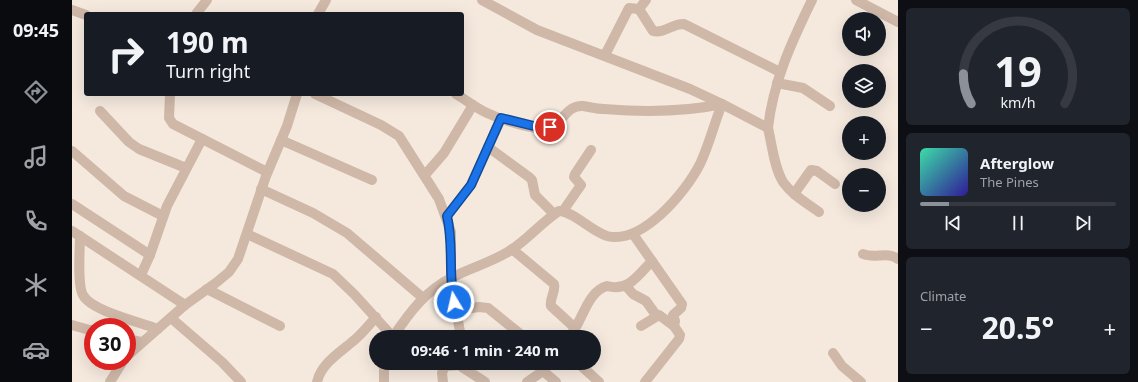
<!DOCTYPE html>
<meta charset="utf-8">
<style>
:root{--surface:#171b24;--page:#20242c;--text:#f1f3f6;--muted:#9ea1a6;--line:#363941;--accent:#8c9099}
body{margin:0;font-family:"Noto Sans",sans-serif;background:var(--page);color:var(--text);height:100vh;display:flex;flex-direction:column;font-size:15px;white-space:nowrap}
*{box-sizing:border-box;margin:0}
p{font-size:13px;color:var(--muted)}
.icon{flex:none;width:22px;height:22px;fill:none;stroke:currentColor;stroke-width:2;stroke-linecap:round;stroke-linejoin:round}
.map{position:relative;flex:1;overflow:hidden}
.sheet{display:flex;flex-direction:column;gap:8px;padding:8px;background:#0d0f14;width:240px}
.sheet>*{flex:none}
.guide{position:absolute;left:12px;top:12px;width:380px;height:84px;border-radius:4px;box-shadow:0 4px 16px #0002;background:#171b24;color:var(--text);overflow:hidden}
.controls{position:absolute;left:770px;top:12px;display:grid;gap:8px}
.controls a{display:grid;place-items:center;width:44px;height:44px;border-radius:50%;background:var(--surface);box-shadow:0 4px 16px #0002;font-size:20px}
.speed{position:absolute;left:12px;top:318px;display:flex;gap:8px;font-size:20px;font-weight:700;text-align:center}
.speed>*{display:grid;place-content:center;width:52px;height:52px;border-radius:50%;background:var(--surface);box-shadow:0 4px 16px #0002;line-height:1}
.speed .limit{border:6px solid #d22;background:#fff;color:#111}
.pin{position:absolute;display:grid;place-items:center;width:34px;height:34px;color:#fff;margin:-17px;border:2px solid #fff;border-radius:50%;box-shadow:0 1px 4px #0007}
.me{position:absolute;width:44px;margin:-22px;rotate:351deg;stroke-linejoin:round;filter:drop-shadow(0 0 3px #0008)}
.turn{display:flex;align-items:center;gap:14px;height:84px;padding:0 16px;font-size:18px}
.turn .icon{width:52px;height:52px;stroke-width:2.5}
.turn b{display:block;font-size:28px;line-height:34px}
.big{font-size:30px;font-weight:700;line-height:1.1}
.sheet .card{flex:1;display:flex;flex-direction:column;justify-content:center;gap:6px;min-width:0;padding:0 14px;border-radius:6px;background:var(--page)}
.sheet .dial{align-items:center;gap:0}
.dial svg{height:104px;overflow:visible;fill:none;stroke:var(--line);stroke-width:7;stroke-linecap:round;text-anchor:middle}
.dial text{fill:var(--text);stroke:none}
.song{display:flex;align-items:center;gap:12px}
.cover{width:48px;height:48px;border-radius:6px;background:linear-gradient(135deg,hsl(160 70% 55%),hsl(250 70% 35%))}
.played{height:4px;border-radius:2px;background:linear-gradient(90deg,var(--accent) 15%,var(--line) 15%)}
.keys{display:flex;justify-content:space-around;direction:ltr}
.heat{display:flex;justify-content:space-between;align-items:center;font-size:22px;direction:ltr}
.trip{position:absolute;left:297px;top:330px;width:232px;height:40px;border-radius:20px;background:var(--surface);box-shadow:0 4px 16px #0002;font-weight:700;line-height:40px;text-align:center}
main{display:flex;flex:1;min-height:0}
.dock{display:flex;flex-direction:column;width:72px;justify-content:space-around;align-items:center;background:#090b0e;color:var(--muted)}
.dock .icon{width:28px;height:28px}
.dock .current{color:var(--accent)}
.dock b{font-size:18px;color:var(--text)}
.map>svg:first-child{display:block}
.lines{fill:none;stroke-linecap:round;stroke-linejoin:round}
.minor{stroke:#cfb8a8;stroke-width:10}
.route-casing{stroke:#114b97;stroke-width:10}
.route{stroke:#1a73e8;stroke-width:7}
</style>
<main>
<nav class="dock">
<b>09:45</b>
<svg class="icon current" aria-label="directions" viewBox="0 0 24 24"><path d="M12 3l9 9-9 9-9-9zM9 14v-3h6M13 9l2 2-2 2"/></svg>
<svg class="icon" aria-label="music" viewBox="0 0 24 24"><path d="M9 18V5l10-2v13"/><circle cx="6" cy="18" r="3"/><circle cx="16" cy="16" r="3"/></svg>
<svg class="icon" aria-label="phone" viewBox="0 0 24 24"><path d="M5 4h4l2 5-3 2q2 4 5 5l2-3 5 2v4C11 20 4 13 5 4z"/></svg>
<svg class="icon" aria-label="climate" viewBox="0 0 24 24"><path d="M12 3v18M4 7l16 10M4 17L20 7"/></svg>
<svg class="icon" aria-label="car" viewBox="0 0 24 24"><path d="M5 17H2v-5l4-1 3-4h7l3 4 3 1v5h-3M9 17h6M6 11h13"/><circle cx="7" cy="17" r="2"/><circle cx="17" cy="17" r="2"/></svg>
</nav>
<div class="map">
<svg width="826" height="382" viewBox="0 0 826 382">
<rect width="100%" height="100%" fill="#f5e9de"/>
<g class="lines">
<g class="minor">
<polyline points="784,0 826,22"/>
<path d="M567 9 581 31C592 34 601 23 612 24L708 72"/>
<polyline points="0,10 14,15"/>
<polyline points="124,14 135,0"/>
<polyline points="246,14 254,0"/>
<polyline points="533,55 557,8 567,9 574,0"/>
<polyline points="705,83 731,88 758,106"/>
<polyline points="98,94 97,118 101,124 195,172"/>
<polyline points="243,94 309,125 327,136 367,199 379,232 379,283 389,337"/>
<path d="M384 94C394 100 404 108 415 113 428 119 467 133 479 127 492 121 495 105 511 106 518 107 525 109 532 109 570 112 613 112 650 104L618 89 465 30 410 0"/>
<polyline points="28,111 57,142 67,149 114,168"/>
<path d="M696 128C700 145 702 167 711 182 720 195 735 203 747 212"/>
<polyline points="209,140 300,180"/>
<polyline points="416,147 457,177 460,180 463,195 482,214"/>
<polyline points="0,151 52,196 91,216"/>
<polyline points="353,175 372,153 401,105"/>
<polyline points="189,189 241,213 275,233 351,298"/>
<polyline points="722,194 739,170 745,171 763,184"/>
<polyline points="0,204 78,255"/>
<polyline points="491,211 509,185 502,177 503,174 519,150"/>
<polyline points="375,216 399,185 429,119"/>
<polyline points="0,231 113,305"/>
<polyline points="175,234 261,274 282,294 321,337"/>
<polyline points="561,234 610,304 609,308 601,315 603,321 602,326 608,335 607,339 573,382"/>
<path d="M8 236C8 249 5 285 11 295 19 311 68 322 86 329"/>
<path d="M440 249 482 284C484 292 477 299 479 306L502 327 501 332 495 337"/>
<path d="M791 254C803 259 816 251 826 259"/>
<polyline points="69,275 78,255 95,206 130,139"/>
<polyline points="554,286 561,294 574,301 584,315"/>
<polyline points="135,289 208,326"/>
<polyline points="384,310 407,307 416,308 452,337"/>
<polyline points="99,318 150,362 169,382"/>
<polyline points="0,325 21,331"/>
<polyline points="569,326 587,315 602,326"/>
<path d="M502 330C512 315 517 291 535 286 557 292 566 275 580 261"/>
<path d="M321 337C337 313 354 290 381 277 400 267 421 262 439 250 456 239 470 222 487 211 501 211 519 231 535 236 570 245 614 192 628 164 637 145 642 124 650 104L696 128C701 82 720 41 740 0"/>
<polyline points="55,339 69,342"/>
<polyline points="761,353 770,366 789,382"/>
<polyline points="55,356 113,305 145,282 157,272 166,259 194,176 215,126 225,94"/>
<polyline points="389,363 390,367 413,382"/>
<polyline points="506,363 527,382"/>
<polyline points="471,371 484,382"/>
<polyline points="38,382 51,361"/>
<path d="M245 382C249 364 267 353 280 342 289 335 296 326 304 317"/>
<polyline points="312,382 312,363"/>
<polyline points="371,382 370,373 373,366 389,365"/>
<polyline points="455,382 471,371 478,363"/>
</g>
</g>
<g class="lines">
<defs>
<path id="route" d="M382 302C376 273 382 245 375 216L399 185 429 118 470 128 478 127"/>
</defs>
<use href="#route" class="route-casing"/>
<use href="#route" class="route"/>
</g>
</svg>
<div class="controls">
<a><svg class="icon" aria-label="sound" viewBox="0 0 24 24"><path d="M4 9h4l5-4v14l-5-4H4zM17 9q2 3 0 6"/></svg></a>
<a><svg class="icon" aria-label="layers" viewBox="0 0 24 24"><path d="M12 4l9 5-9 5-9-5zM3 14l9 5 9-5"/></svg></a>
<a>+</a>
<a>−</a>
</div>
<div class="speed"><div class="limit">30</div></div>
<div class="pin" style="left:478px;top:127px;background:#d93025"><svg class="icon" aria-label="arrive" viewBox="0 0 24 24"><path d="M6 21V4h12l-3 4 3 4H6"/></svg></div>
<svg class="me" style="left:382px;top:302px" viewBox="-20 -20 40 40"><circle r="17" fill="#1a73e8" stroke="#fff" stroke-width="3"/><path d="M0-11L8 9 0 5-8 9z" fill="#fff"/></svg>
<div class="trip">09:46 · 1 min · 240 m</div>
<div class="guide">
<div class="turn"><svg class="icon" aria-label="right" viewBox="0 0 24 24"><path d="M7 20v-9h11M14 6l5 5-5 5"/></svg><div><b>190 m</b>Turn right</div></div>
</div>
</div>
<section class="sheet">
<div class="card dial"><svg viewBox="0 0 100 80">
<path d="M14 69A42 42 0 1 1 86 69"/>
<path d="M14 69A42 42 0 0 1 8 46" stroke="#8c9099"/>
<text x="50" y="56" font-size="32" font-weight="700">19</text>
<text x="50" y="72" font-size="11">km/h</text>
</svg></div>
<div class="card">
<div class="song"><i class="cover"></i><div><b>Afterglow</b><p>The Pines</p></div></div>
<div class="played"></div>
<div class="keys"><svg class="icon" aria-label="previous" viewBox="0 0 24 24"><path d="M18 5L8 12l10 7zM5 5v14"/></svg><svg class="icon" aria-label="pause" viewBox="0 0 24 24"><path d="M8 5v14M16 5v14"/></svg><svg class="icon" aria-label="next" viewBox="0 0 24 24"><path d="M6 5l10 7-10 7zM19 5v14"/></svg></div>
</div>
<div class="card"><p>Climate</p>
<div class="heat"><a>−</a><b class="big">20.5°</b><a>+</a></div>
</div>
</section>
</main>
